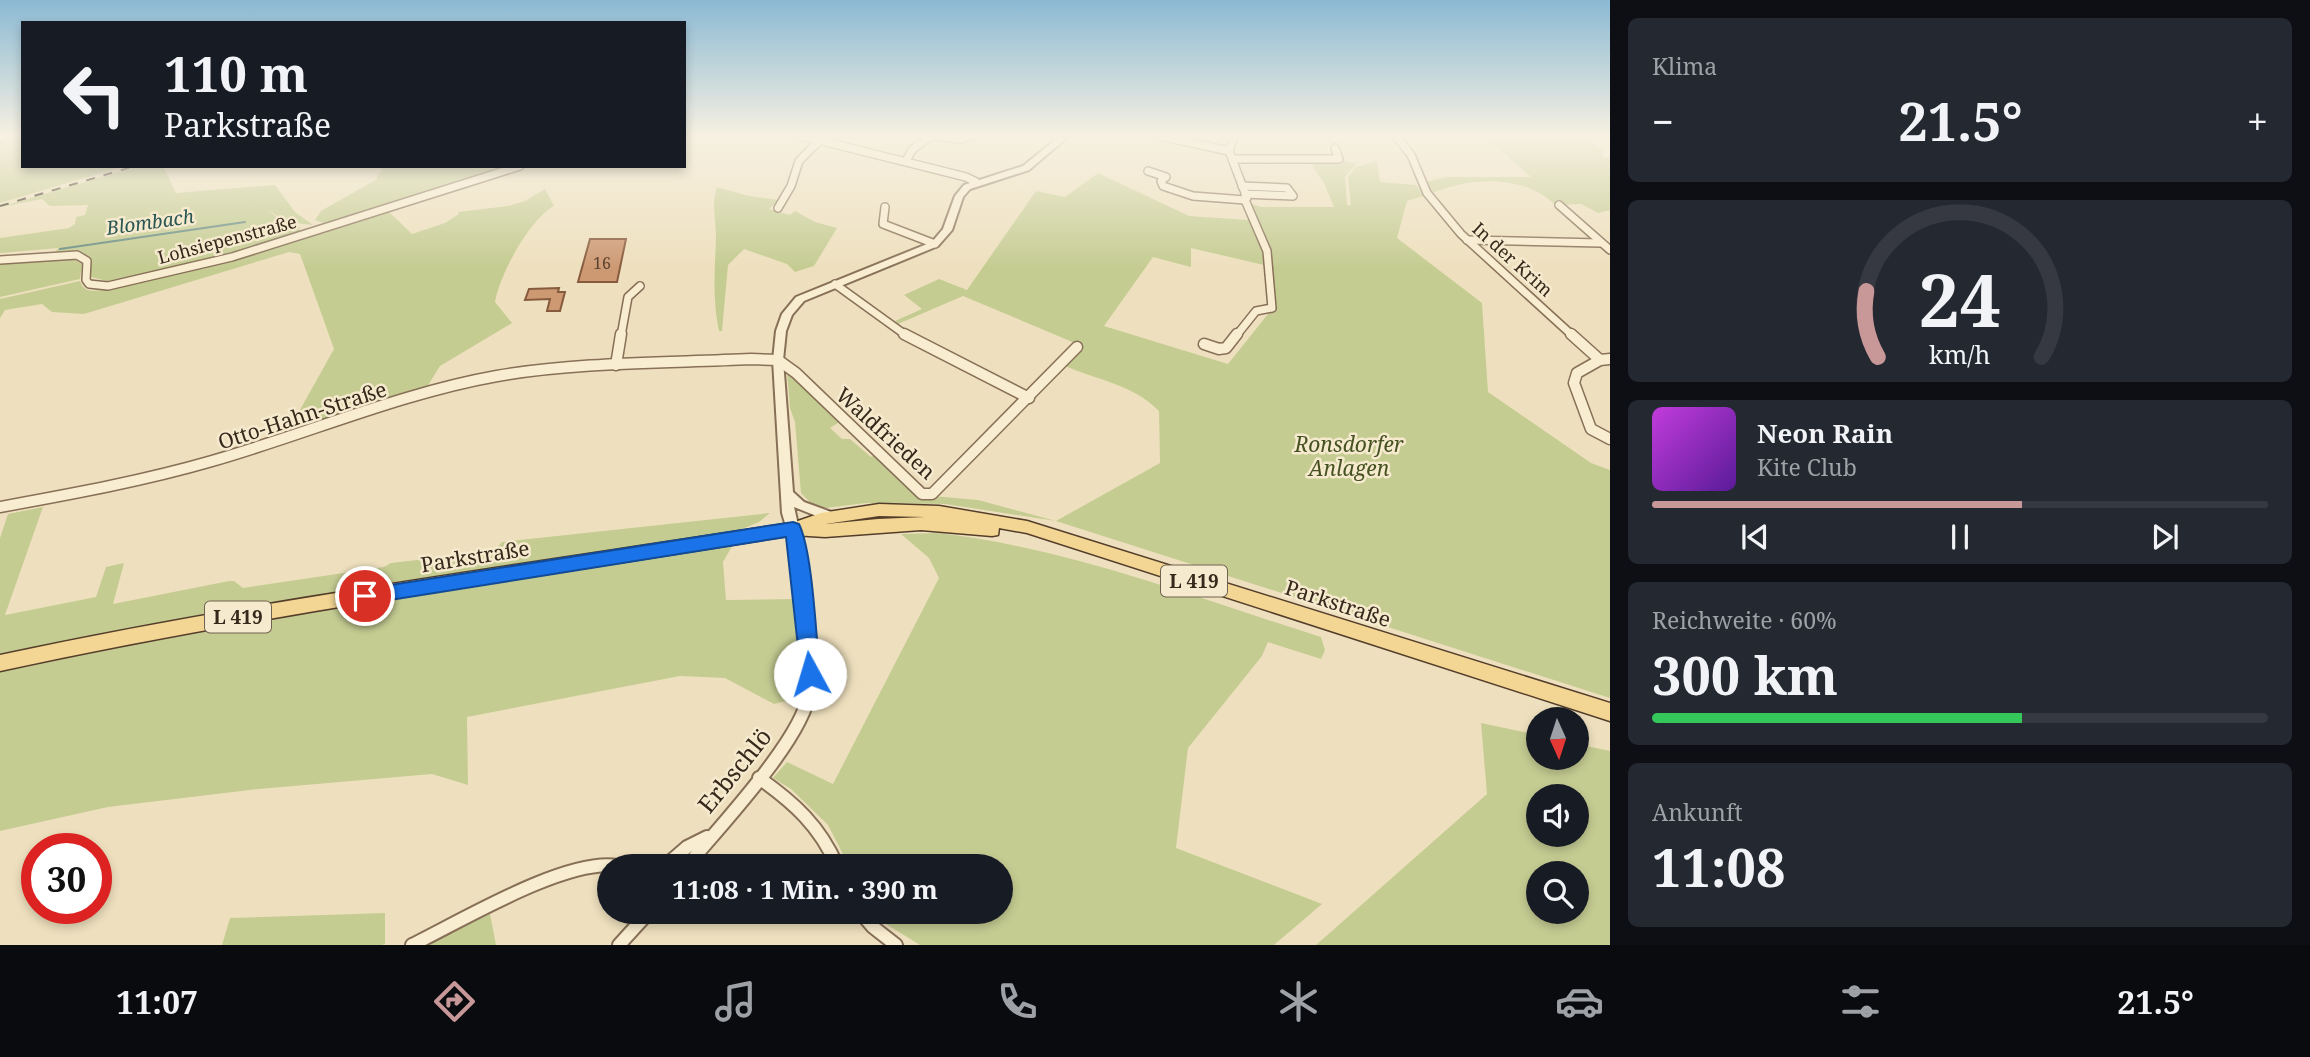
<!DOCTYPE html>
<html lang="de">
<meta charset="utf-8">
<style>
:root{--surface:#171b24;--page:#242831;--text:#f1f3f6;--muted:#9ea1a6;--line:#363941;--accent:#c89798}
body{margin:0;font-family:"Noto Serif",serif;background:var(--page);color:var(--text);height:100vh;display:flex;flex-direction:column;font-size:26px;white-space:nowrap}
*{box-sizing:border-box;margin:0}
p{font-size:23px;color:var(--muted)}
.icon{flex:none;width:38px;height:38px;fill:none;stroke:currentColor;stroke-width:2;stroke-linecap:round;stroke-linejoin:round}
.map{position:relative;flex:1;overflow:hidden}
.side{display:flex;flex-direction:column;gap:18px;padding:18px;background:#0d0f14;width:700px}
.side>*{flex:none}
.hud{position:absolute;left:21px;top:21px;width:665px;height:147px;border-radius:0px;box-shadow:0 4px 10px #0003;background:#171b24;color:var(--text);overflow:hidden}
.needle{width:46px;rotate:177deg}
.controls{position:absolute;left:1526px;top:707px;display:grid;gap:14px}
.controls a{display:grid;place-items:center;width:63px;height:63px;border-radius:50%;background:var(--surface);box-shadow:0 4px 10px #0003;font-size:35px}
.speed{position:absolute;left:21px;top:833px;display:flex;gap:14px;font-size:35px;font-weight:700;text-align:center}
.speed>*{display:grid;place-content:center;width:91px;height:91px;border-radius:50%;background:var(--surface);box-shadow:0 4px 10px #0003;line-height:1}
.speed .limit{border:10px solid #d22;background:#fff;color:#111}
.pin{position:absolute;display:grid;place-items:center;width:60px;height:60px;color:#fff;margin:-30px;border:4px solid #fff;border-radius:50%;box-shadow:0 2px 7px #0007}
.me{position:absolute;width:77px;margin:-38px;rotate:354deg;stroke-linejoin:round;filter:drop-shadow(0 0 5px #0008)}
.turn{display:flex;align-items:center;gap:24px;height:147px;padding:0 28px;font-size:32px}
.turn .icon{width:91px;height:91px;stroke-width:2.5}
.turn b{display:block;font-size:49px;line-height:60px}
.big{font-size:52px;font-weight:700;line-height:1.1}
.side .card{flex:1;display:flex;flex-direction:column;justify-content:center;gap:10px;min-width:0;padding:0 24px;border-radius:10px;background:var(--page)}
.side .dial{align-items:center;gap:0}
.dial svg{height:182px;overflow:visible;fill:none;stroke:var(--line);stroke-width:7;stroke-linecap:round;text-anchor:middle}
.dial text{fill:var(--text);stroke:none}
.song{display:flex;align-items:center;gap:21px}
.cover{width:84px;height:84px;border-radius:10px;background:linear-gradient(135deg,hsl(290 70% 55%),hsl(270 70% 35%))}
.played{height:7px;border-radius:4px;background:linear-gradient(90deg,var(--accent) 60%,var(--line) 60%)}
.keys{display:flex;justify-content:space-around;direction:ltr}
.heat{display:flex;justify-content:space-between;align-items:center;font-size:38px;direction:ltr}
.charge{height:10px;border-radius:5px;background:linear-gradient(90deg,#34c759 60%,var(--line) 0)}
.trip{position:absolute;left:597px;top:854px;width:416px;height:70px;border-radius:35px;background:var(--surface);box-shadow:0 4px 10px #0003;font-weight:700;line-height:70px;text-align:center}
.tabs{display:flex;height:112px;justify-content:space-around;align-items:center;background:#090b0e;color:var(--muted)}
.tabs .icon{width:49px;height:49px}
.tabs .active{color:var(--accent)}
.tabs b{font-size:32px;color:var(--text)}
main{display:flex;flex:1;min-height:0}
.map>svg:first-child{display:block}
.green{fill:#c5cc92;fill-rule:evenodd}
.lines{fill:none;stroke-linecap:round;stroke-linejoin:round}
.stream{stroke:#698d84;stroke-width:2}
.building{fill:#cd9973;stroke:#865a3c;stroke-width:2}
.minor-far2-casing{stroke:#877057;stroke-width:10}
.minor-far1-casing{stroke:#877057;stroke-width:13}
.minor-casing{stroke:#877057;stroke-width:16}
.tertiary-casing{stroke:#877057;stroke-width:4}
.primary-casing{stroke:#543e2b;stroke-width:3}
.minor-far2{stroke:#f9edd1;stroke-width:7}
.minor-far1{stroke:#f9edd1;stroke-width:10}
.minor{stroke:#f9edd1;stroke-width:12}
.tertiary{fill:#f9edd1;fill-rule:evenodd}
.primary{fill:#f3d694;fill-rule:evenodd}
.rail{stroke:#36281b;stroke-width:2;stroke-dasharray:9 9;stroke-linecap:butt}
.route{fill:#1a73e8;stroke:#114b97;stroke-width:2}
.labels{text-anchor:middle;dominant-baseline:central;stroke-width:5;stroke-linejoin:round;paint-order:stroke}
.far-number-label{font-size:16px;fill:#5c4431}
.far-street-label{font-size:18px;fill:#36281b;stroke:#f6eace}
.far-water-label{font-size:19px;font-style:italic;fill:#2a5653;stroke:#f6eace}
.shield{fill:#f6eace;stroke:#706251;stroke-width:2}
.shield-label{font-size:19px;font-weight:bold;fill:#36281b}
.street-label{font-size:21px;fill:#36281b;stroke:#f6eace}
.park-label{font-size:21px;font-style:italic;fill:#465222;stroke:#f6eace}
.near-street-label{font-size:24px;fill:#36281b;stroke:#f6eace}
</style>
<main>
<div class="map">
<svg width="1610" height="945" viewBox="0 0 1610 945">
<rect width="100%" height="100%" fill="#eee0be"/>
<g class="green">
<polygon points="0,136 23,136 23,166 125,166 0,203"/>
<path d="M1474 136H1581L1602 150 1603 157 1610 158V210L1598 213 1581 204 1555 205C1524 174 1470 177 1432 193L1425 182 1447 177H1531L1487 138Z"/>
<path d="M1339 160 1357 163 1345 177 1347 205H1351L1348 177 1356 167 1377 161 1380 182 1416 185 1424 196 1407 201 1397 238 1482 303 1488 392 1591 463 1610 470V698L1056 521 945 504 866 503 826 508 814 506 801 493 795 422 790 408 787 372 841 421 830 428 842 439H850L871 457 877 454 932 496 978 500 1056 521 1160 463 1159 411C1133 384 1096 380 1063 365L1082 346 963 296 898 324 895 321 922 309 904 295 939 279 967 290 1036 191 1065 197 1098 173 1189 216 1249 220 1252 204 1261 207H1334L1324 183 1310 162ZM1191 248 1264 265 1268 314 1228 364 1104 326 1153 257 1191 267Z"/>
<polygon points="139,166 163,166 176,193 275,185 295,212 313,225 287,222 268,210 284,223 300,227 299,230 306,232 229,256 114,283 91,277 91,258 75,252 54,254 58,248 0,253 0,238 69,228 75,224 76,217 85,215 88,205 50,206 42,199 0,207"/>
<polygon points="378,166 515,166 336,219 327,224 315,220 321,211 377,179 378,173 383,171"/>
<path d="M717 187 749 196 778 200 769 209 790 215 795 211 815 222 837 228 814 266 795 272 787 264 744 249 728 265 722 331H719C712 297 715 270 716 236 716 219 711 204 717 187Z"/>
<path d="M545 189 554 206C529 220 500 274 495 302L512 323 440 366 427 387 287 433 334 349 300 254 289 252 84 314 52 312 42 304 5 310 0 318V299L80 281C84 294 96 291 107 289L387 210 412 234 445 223 459 214 458 212 508 206 525 201Z"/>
<polygon points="72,258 82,264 80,279 0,297 0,264"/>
<polygon points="43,507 5,615 96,597 106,567 124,563 113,604 229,581 234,581 243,588 384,567 391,563 494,551 502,542 770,513 759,522 742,529 723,562 726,600 794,599 806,696 774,704 725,678 680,676 467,717 468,785 432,774 259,789 108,807 0,831 0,538 8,514"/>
<path d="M937 533C1066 547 1197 598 1321 637L1325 650 1321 659 1268 642 1262 656 1188 748 1176 848 1322 904 1274 945H920L886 924 875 912H1001V866H849L828 825 791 789 773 778 787 762 833 784 939 578 929 558 901 534Z"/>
<path d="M1481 723 1538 735V758H1577V744L1610 751V945H1316L1487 794ZM1538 796H1577V835H1538ZM1538 873H1577V912H1538Z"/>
<polygon points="385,913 385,944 382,945 222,945 230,918"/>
<polygon points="490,914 496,945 423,945"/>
</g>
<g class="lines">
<polyline class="stream" points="60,249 245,222"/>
</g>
<g class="building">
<polygon points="590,239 626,239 617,282 578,282"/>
<polygon points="559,288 558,292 565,292 560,311 547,311 550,299 525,300 529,289"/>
</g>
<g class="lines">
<defs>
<g id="minor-far2">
<polyline points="802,136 966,177 976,182"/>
<polyline points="934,136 960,139 972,136"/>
<polyline points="1160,136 1229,151"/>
<polyline points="1234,136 1229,151 1247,198 1245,200 1267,251 1272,308 1256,311 1236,336"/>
<polyline points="1396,136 1411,155 1427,193 1461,234 1573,336"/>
<polyline points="0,138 4,136"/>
<polyline points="1232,159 1339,159 1335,148"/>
<polyline points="906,161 912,150 930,136"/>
<polyline points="1148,171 1166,177 1161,181 1163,186 1193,196 1245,200"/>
<polyline points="1242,186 1287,188 1293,196 1245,194"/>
<polyline points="1559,205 1610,250"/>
<polyline points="885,207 883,224 935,244"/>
<polyline points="778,208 791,186 799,161 819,141"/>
<polyline points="1467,240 1600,243"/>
<polyline points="0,260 77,255 87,261 86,280 89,284 108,286 232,257 520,166"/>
<polyline points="835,284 907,336"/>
<polyline points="621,336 628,297 640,286"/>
</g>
<g id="minor-far1">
<polyline points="904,334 1029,398"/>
<polyline points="1571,334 1600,360"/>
<polyline points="1204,344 1219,349 1226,348 1237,334"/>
<polyline points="1610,359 1600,360 1577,373 1574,383 1591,429 1610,439"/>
<polyline points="616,365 621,334"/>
<path d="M0 507C71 494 143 481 212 461 306 434 401 393 497 376 577 362 669 363 751 359L778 360 796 373 922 494H932L1077 347"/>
<polyline points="793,529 802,598"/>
</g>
<g id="minor">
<path d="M759 778C794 803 820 826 837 866"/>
<polyline points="665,866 687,847 707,837"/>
<path d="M687 866C719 827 803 739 809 693 813 662 805 628 802 597"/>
<polyline points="860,912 873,927 896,945"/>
<path d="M412 945C461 921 566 858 617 866"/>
<polyline points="619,945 649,912"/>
</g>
<polygon id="tertiary" points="1060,136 1069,136 1029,170 970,189 963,197 952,230 938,246 804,301 792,315 786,331 783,360 793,492 804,502 834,513 835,516 834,519 829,521 794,507 799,529 798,533 788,533 782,513 773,360 776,331 782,314 796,297 932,242 943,229 955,196 964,185 1023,166"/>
<path id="primary" d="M879 504 939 506 1027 521 1610 703V721L1027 533 999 528 998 535 992 536 921 530 825 537 793 535C528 578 262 614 0 671V655C262 599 528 564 792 523L821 513ZM879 516 925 517 878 519 826 524Z"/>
</defs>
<use href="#minor-far2" class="minor-far2-casing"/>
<use href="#minor-far1" class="minor-far1-casing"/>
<use href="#minor" class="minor-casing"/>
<use href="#tertiary" class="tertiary-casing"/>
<use href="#primary" class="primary-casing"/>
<use href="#minor-far2" class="minor-far2"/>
<use href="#minor-far1" class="minor-far1"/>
<use href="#minor" class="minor"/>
<use href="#tertiary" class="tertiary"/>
<use href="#primary" class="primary"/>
<polyline class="rail" points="0,206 135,166"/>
</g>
<linearGradient id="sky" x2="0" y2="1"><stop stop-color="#8bb9d4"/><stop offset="0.51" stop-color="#f7f1e2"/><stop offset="1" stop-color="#f7f1e2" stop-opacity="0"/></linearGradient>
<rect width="1610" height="268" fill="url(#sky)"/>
<path class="route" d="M793 522 799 524C813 553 816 638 820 674L817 680 810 682 803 680 801 674 786 537 365 604 358 601 356 596 358 591 365 589Z"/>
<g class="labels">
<g class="far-number-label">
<text x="602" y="263">16</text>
</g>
<g class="far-street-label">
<text transform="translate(227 239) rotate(-15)">Lohsiepenstraße</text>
<text transform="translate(1513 259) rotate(42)">In der Krim</text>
</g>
<g class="far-water-label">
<text transform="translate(150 222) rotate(-8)">Blombach</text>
</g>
<g class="shield">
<rect x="1161" y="565.5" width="66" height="31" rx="5"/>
<rect x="205" y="601.5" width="66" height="31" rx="5"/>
</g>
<g class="shield-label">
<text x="1194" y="581">L 419</text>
<text x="238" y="617">L 419</text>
</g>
<g class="street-label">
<text transform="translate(302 415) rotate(-18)">Otto-Hahn-Straße</text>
<text transform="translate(886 433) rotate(42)">Waldfrieden</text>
<text transform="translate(475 556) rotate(-9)">Parkstraße</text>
<text transform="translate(1338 603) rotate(18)">Parkstraße</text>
</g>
<g class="park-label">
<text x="1349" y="444">Ronsdorfer<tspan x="1349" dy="24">Anlagen</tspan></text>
</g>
<g class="near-street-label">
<text transform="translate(734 770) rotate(-51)">Erbschlö</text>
</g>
</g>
</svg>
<div class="controls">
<a><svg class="needle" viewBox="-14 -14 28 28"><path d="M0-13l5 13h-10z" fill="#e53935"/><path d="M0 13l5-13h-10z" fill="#9ea1a6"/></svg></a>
<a><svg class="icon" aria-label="sound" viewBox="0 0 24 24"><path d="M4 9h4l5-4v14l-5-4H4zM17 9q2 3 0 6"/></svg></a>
<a><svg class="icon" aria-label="search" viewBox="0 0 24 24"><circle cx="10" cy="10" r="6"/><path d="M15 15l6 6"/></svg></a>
</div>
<div class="speed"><div class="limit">30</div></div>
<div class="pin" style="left:365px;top:596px;background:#d93025"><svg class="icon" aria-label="arrive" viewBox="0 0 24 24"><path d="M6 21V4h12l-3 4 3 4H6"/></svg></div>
<svg class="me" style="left:810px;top:674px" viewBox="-20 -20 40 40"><circle r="19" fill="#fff"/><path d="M0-13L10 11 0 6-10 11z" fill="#1a73e8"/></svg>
<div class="trip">11:08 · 1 Min. · 390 m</div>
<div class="hud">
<div class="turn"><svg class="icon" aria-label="left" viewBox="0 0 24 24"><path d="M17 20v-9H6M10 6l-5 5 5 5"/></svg><div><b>110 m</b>Parkstraße</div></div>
</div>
</div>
<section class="side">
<div class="card"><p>Klima</p>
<div class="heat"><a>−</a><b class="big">21.5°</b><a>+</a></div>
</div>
<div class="card dial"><svg viewBox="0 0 100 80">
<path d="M14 69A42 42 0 1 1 86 69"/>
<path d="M14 69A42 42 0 0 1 9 40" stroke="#c89798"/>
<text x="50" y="56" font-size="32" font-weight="700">24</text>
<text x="50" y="72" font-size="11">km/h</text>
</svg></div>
<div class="card">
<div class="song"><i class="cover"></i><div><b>Neon Rain</b><p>Kite Club</p></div></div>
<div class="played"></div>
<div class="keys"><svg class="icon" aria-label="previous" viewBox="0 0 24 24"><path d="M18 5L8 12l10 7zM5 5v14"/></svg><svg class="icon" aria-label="pause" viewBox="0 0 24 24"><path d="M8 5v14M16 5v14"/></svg><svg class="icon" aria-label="next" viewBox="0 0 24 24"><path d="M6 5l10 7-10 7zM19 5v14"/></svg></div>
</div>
<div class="card"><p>Reichweite · 60%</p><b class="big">300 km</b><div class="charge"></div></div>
<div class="card"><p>Ankunft</p><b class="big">11:08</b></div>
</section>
</main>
<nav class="tabs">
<b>11:07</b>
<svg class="icon active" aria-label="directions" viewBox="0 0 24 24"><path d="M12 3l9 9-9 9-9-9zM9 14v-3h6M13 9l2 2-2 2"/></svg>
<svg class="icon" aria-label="music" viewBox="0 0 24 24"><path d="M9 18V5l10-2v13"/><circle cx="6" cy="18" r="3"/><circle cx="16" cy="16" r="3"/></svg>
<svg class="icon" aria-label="phone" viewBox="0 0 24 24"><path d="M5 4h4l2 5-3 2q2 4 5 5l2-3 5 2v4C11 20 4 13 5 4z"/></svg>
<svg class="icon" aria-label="climate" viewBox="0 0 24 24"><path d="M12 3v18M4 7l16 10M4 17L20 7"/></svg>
<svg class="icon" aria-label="car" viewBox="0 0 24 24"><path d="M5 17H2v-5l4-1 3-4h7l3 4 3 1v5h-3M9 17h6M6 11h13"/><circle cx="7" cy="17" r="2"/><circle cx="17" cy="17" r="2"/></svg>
<svg class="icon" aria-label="filters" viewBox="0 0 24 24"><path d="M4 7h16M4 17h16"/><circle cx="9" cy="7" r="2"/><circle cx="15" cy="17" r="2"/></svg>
<b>21.5°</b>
</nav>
